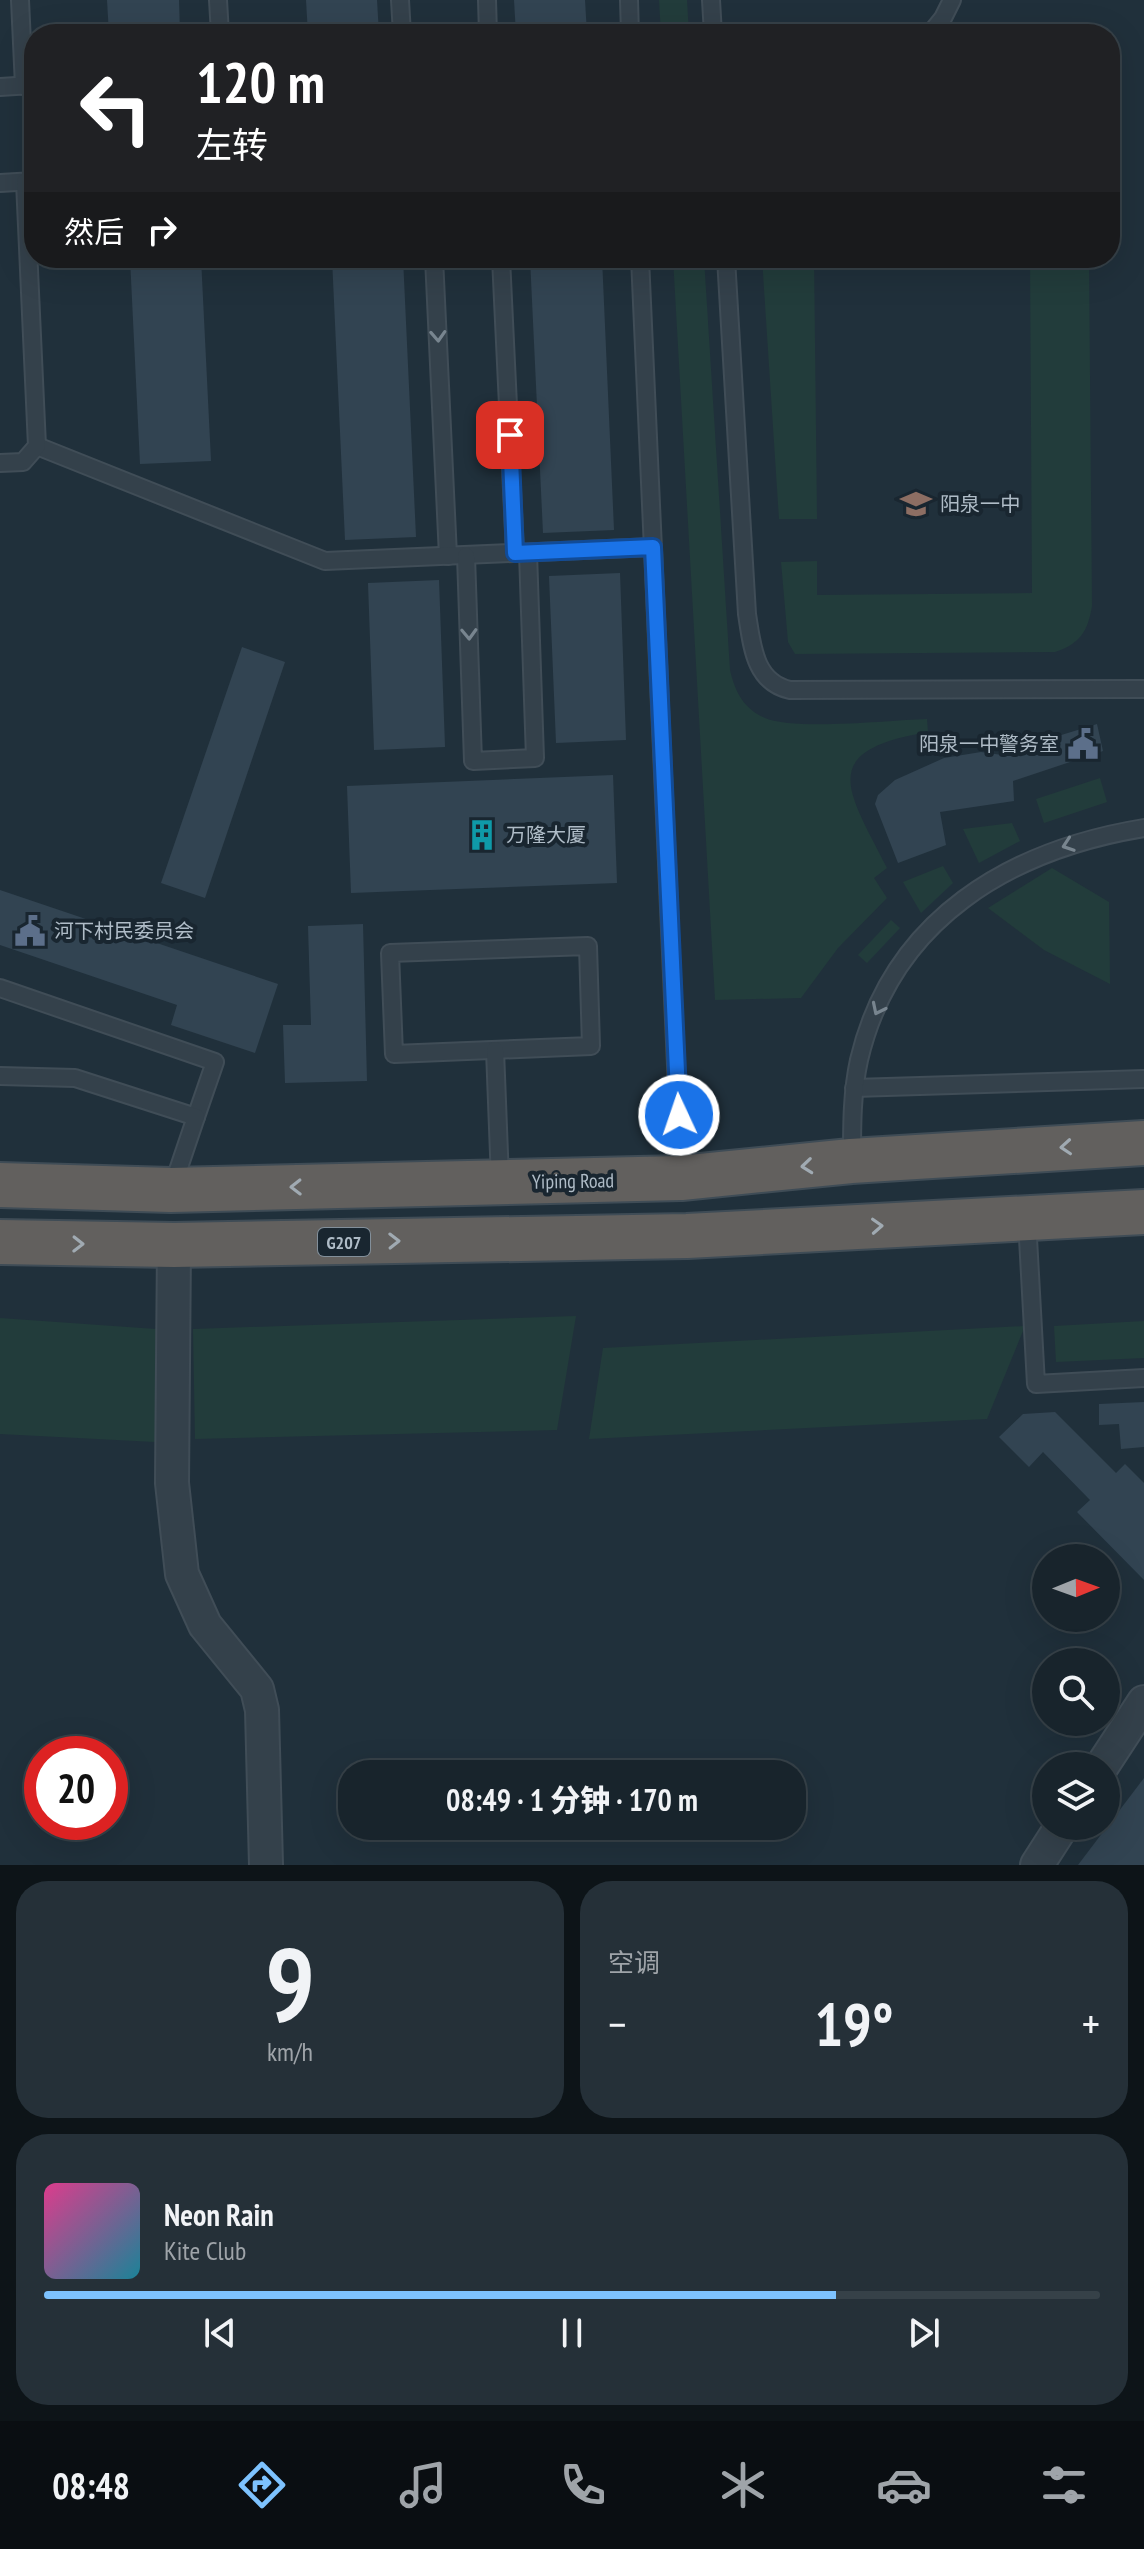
<!DOCTYPE html>
<html lang="zh">
<meta charset="utf-8">
<style>
:root{--surface:#18242c;--page:#253038;--text:#f1f3f6;--muted:#9fa4a9;--line:#364148;--accent:#7dc2fe}
body{margin:0;font-family:"PT Sans Narrow","Noto Sans SC",sans-serif;background:var(--page);color:var(--text);height:100vh;display:flex;flex-direction:column;font-size:30px;white-space:nowrap}
*{box-sizing:border-box;margin:0}
p{font-size:26px;color:var(--muted)}
.icon{flex:none;width:44px;height:44px;fill:none;stroke:currentColor;stroke-width:2;stroke-linecap:round;stroke-linejoin:round}
.map{position:relative;height:1865px;overflow:hidden}
.details{display:flex;flex-direction:column;gap:16px;padding:16px;background:#0d1418;flex:1}
.details>*{flex:none}
.top-card{position:absolute;left:24px;top:24px;width:1096px;height:244px;border-radius:32px;box-shadow:0 8px 32px #0002,0 0 0 2px var(--line);background:#202124;color:#fff;overflow:hidden}
.needle{width:52px;rotate:89deg}
.controls{position:absolute;left:1032px;top:1544px;display:grid;gap:16px}
.controls a{display:grid;place-items:center;width:88px;height:88px;border-radius:50%;background:var(--surface);box-shadow:0 8px 32px #0002,0 0 0 2px var(--line);font-size:40px}
.speed{position:absolute;left:24px;top:1736px;display:flex;gap:16px;font-size:40px;font-weight:700;text-align:center}
.speed>*{display:grid;place-content:center;width:104px;height:104px;border-radius:50%;background:var(--surface);box-shadow:0 8px 32px #0002,0 0 0 2px var(--line);line-height:1}
.speed .limit{border:12px solid #d22;background:#fff;color:#111}
.pin{position:absolute;display:grid;place-items:center;width:68px;height:68px;color:#fff;margin:-34px;border-radius:16px;box-shadow:0 4px 12px #0006}
.me{position:absolute;width:88px;margin:-44px;rotate:357deg;stroke-linejoin:round;filter:drop-shadow(0 0 6px #0008)}
.turn{display:flex;align-items:center;gap:28px;height:168px;padding:0 40px;font-size:36px}
.turn .icon{width:104px;height:104px;stroke-width:2.5}
.turn b{display:block;font-size:56px;line-height:68px}
.then{display:flex;align-items:center;height:76px;padding:0 40px;background:#0003;gap:16px;font-size:30px}
.big{font-size:60px;font-weight:800;line-height:1.1}
.details .card{flex:1;display:flex;flex-direction:column;justify-content:center;gap:12px;min-width:0;padding:0 28px;border-radius:32px;background:var(--page)}
.details .dial{align-items:center;gap:0}
.dial b{font-size:104px;line-height:1}
.song{display:flex;align-items:center;gap:24px}
.cover{width:96px;height:96px;border-radius:12px;background:linear-gradient(135deg,hsl(330 70% 55%),hsl(190 70% 35%))}
.played{height:8px;border-radius:4px;background:linear-gradient(90deg,var(--accent) 75%,var(--line) 75%)}
.keys{display:flex;justify-content:space-around;direction:ltr}
.heat{display:flex;justify-content:space-between;align-items:center;font-size:44px;direction:ltr}
.details .tiles{flex:1;display:grid;gap:16px;grid-template-columns:1fr 1fr}
.card:last-child{grid-column:span 2}
.trip{position:absolute;left:338px;top:1760px;width:468px;height:80px;border-radius:32px;background:var(--surface);box-shadow:0 8px 32px #0002,0 0 0 2px var(--line);font-weight:800;line-height:80px;text-align:center}
.tabs{display:flex;height:128px;justify-content:space-around;align-items:center;background:#0a0e12;color:var(--muted)}
.tabs .icon{width:56px;height:56px}
.tabs .on{color:var(--accent)}
.tabs b{font-size:36px;color:var(--text)}
.map>svg:first-child{display:block}
.green{fill:#223c3b}
.building{fill:#324452}
.lines{fill:none;stroke-linecap:round;stroke-linejoin:round}
.service-casing{stroke:#404d57;stroke-width:20}
.minor-casing{stroke:#404d57;stroke-width:36}
.trunk-casing{stroke:#3f4c56;stroke-width:48}
.service{stroke:#34414b;stroke-width:16}
.minor{stroke:#34414b;stroke-width:32}
.trunk{stroke:#62605e;stroke-width:44}
.oneway{stroke:#78858f}
.oneway2{stroke:#a0aab2}
.route-casing{stroke:#114b97;stroke-width:20}
.route{stroke:#1a73e8;stroke-width:14}
.labels{text-anchor:middle;dominant-baseline:central;stroke-width:8;stroke-linejoin:round;paint-order:stroke}
.shield{fill:#192630;stroke:#828f9a;stroke-width:2}
.shield-label{font-size:18px;font-weight:bold;fill:#afbcc7}
.poi-label{font-size:20px;fill:#afbcc7;stroke:#192630;text-anchor:start}
.street-label{font-size:20px;fill:#afbcc7;stroke:#192630}
</style>
<div class="map">
<svg width="1144" height="1865" viewBox="0 0 1144 1865">
<rect width="100%" height="100%" fill="#20303b"/>
<g class="green">
<polygon points="659,0 687,0 689,34 661,34"/>
<path d="M673 258H704L730 670C735 692 744 709 765 718 796 731 890 720 927 719L928 732C815 751 848 790 887 868L874 878 887 898 838 948 801 998 715 1000Z"/>
<polygon points="762,258 814,258 817,519 779,519"/>
<path d="M1030 258 1089 260 1092 606C1088 631 1080 644 1055 652L795 654 788 642 781 562 817 561V595L1032 593Z"/>
<polygon points="1100,778 1107,802 1044,823 1036,799"/>
<polygon points="1012,823 1020,841 979,863 963,829"/>
<polygon points="943,866 953,883 921,913 903,882"/>
<polygon points="1052,868 1109,902 1110,984 1044,950 988,908"/>
<polygon points="891,920 900,928 867,963 858,955"/>
<polygon points="576,1316 557,1430 195,1439 193,1329"/>
<polygon points="0,1318 156,1329 155,1442 0,1434"/>
<polygon points="1144,1321 1144,1358 1056,1362 1054,1326"/>
<polygon points="1025,1326 987,1419 589,1439 603,1348"/>
</g>
<g class="building">
<polygon points="107,0 179,0 180,34 109,34"/>
<polygon points="306,0 377,0 379,34 308,34"/>
<polygon points="514,0 585,0 587,34 516,34"/>
<polygon points="130,258 201,258 211,461 140,464"/>
<polygon points="332,258 403,258 416,537 345,540"/>
<polygon points="530,258 602,258 614,530 543,533"/>
<polygon points="620,573 626,740 556,743 549,576"/>
<polygon points="439,580 445,747 374,750 368,583"/>
<polygon points="242,647 285,662 205,898 161,883"/>
<polygon points="1097,724 1103,751 1013,781 1014,801 940,812 946,845 898,863 875,804 878,795 895,780 944,758 981,752 1009,756 1029,745"/>
<polygon points="613,775 617,883 351,893 347,786"/>
<polygon points="0,890 278,984 255,1053 171,1025 177,1005 0,945"/>
<polygon points="363,924 367,1081 285,1083 283,1025 311,1025 308,926"/>
<polygon points="1144,1402 1144,1447 1121,1449 1119,1424 1099,1425 1099,1404"/>
<polygon points="1055,1412 1116,1473 1125,1464 1144,1483 1144,1580 1077,1512 1090,1500 1043,1452 1029,1467 999,1437 1023,1414"/>
<polygon points="1144,1778 1144,1865 1078,1865"/>
</g>
<g class="lines">
<defs>
<g id="service">
<polyline points="20,0 24,86"/>
<polyline points="218,0 220,34"/>
<polyline points="400,0 402,34"/>
<polyline points="487,0 488,34"/>
<polyline points="629,0 630,34"/>
<polyline points="711,0 713,34"/>
<polyline points="930,34 943,18 952,0"/>
<polyline points="0,87 32,85"/>
<polyline points="0,183 34,181"/>
<polyline points="434,258 448,556"/>
<polyline points="501,258 515,553"/>
<polyline points="640,258 681,1177"/>
<path d="M726 258 747 614C752 645 754 682 790 690L1144 689"/>
<polyline points="37,446 325,561 653,547"/>
<polyline points="0,463 23,462 37,446 25,182"/>
<polyline points="466,556 473,761 535,758 528,553"/>
<polygon points="588,946 591,1046 394,1054 390,953"/>
<polyline points="0,988 215,1062 196,1117"/>
<polyline points="495,1050 500,1180"/>
<polyline points="0,1076 75,1078 196,1117 172,1188"/>
<polyline points="854,1088 1144,1079"/>
<path d="M852 1158C852 1125 852 1092 859 1060 892 919 1010 850 1144 828"/>
<polyline points="1027,1220 1036,1384 1144,1378"/>
</g>
<g id="minor">
<polyline points="174,1245 172,1483 182,1574 205,1625 257,1689 262,1710 266,1865"/>
<polyline points="1102,1766 1144,1702"/>
<polyline points="1037,1865 1062,1826"/>
</g>
<g id="trunk">
<polyline points="0,1185 171,1190 681,1178 851,1161 1144,1143"/>
<polyline points="0,1242 174,1245 687,1236 1144,1212"/>
</g>
</defs>
<use href="#service" class="service-casing"/>
<use href="#minor" class="minor-casing"/>
<use href="#trunk" class="trunk-casing"/>
<use href="#service" class="service"/>
<use href="#minor" class="minor"/>
<use href="#trunk" class="trunk"/>
</g>
<defs><path id="oneway-chevron" d="M-2-3.5L2.5 0L-2 3.5" fill="none" stroke-width="1.6" stroke-linecap="round" stroke-linejoin="round" transform="scale(2)"/></defs>
<g class="oneway">
<use href="#oneway-chevron" transform="translate(438 336) rotate(87)"/>
<use href="#oneway-chevron" transform="translate(469 634) rotate(88)"/>
<use href="#oneway-chevron" transform="translate(1068 845) rotate(161)"/>
<use href="#oneway-chevron" transform="translate(878 1009) rotate(116)"/>
</g>
<g class="oneway2">
<use href="#oneway-chevron" transform="translate(1066 1147) rotate(176)"/>
<use href="#oneway-chevron" transform="translate(807 1166) rotate(174)"/>
<use href="#oneway-chevron" transform="translate(296 1187) rotate(179)"/>
<use href="#oneway-chevron" transform="translate(877 1226) rotate(-3)"/>
<use href="#oneway-chevron" transform="translate(394 1241) rotate(-1)"/>
<use href="#oneway-chevron" transform="translate(78 1244) rotate(1)"/>
</g>
<g class="lines">
<defs>
<polyline id="route" points="510,435 515,553 653,547 679,1115"/>
</defs>
<use href="#route" class="route-casing"/>
<use href="#route" class="route"/>
</g>
<defs>
<symbol id="school-bare" viewBox="-9 -9 18 18"><path d="M0-5L7-2L0 1L-7-2ZM-4 1L0 2.5L4 1V4Q0 6-4 4Z" fill="#8d6e63" stroke="#192630" stroke-width="2.5" paint-order="stroke"/></symbol>
<symbol id="civic-bare" viewBox="-9 -9 18 18"><path d="M-.6-6.5H3V-4.5H.6V-3L4-1V1h2V6H-6V1h2V-1L-.6-3ZM-1.2 2.5V6h2.4V2.5Z" fill="#5c6f8a" stroke="#192630" stroke-width="2.5" paint-order="stroke"/></symbol>
<symbol id="building-bare" viewBox="-9 -9 18 18"><path d="M-4-6H4V6H1V3H-1V6H-4ZM-2.5-4.3h1.7v1.8h-1.7ZM.8-4.3h1.7v1.8H.8ZM-2.5-1h1.7V.8h-1.7ZM.8-1h1.7V.8H.8Z" fill="#0f9aa8" stroke="#192630" stroke-width="2.5" paint-order="stroke"/></symbol>
</defs>
<g fill-rule="evenodd">
<use href="#school-bare" x="894" y="482" width="44" height="44"/>
<use href="#civic-bare" x="1061" y="722" width="44" height="44"/>
<use href="#building-bare" x="460" y="813" width="44" height="44"/>
<use href="#civic-bare" x="8" y="909" width="44" height="44"/>
</g>
<g class="labels">
<rect class="shield" x="318" y="1228" width="52" height="28" rx="6"/>
<g class="shield-label">
<text x="344" y="1242">G207</text>
</g>
<g class="poi-label">
<text x="940" y="504">阳泉一中</text>
<text x="1059" y="744" text-anchor="end">阳泉一中警务室</text>
<text x="506" y="835">万隆大厦</text>
<text x="54" y="931">河下村民委员会</text>
</g>
<g class="street-label">
<text transform="translate(573 1181) rotate(-1)">Yiping Road</text>
</g>
</g>
</svg>
<div class="controls">
<a><svg class="needle" viewBox="-14 -14 28 28"><path d="M0-13l5 13h-10z" fill="#e53935"/><path d="M0 13l5-13h-10z" fill="#9fa4a9"/></svg></a>
<a><svg class="icon" aria-label="search" viewBox="0 0 24 24"><circle cx="10" cy="10" r="6"/><path d="M15 15l6 6"/></svg></a>
<a><svg class="icon" aria-label="layers" viewBox="0 0 24 24"><path d="M12 4l9 5-9 5-9-5zM3 14l9 5 9-5"/></svg></a>
</div>
<div class="speed"><div class="limit">20</div></div>
<div class="pin" style="left:510px;top:435px;background:#d93025"><svg class="icon" aria-label="arrive" viewBox="0 0 24 24"><path d="M6 21V4h12l-3 4 3 4H6"/></svg></div>
<svg class="me" style="left:679px;top:1115px" viewBox="-20 -20 40 40"><circle r="17" fill="#1a73e8" stroke="#fff" stroke-width="3"/><path d="M0-11L8 9 0 5-8 9z" fill="#fff"/></svg>
<div class="trip">08:49 · 1 分钟 · 170 m</div>
<div class="top-card">
<div class="turn"><svg class="icon" aria-label="left" viewBox="0 0 24 24"><path d="M17 20v-9H6M10 6l-5 5 5 5"/></svg><div><b>120 m</b>左转</div></div>
<div class="then">然后<svg class="icon" aria-label="right" viewBox="0 0 24 24"><path d="M7 20v-9h11M14 6l5 5-5 5"/></svg></div>
</div>
</div>
<section class="details">
<div class="tiles">
<div class="card dial"><b>9</b><p>km/h</p></div>
<div class="card"><p>空调</p>
<div class="heat"><a>−</a><b class="big">19°</b><a>+</a></div>
</div>
<div class="card">
<div class="song"><i class="cover"></i><div><b>Neon Rain</b><p>Kite Club</p></div></div>
<div class="played"></div>
<div class="keys"><svg class="icon" aria-label="previous" viewBox="0 0 24 24"><path d="M18 5L8 12l10 7zM5 5v14"/></svg><svg class="icon" aria-label="pause" viewBox="0 0 24 24"><path d="M8 5v14M16 5v14"/></svg><svg class="icon" aria-label="next" viewBox="0 0 24 24"><path d="M6 5l10 7-10 7zM19 5v14"/></svg></div>
</div>
</div>
</section>
<nav class="tabs">
<b>08:48</b>
<svg class="icon on" aria-label="directions" viewBox="0 0 24 24"><path d="M12 3l9 9-9 9-9-9zM9 14v-3h6M13 9l2 2-2 2"/></svg>
<svg class="icon" aria-label="music" viewBox="0 0 24 24"><path d="M9 18V5l10-2v13"/><circle cx="6" cy="18" r="3"/><circle cx="16" cy="16" r="3"/></svg>
<svg class="icon" aria-label="phone" viewBox="0 0 24 24"><path d="M5 4h4l2 5-3 2q2 4 5 5l2-3 5 2v4C11 20 4 13 5 4z"/></svg>
<svg class="icon" aria-label="climate" viewBox="0 0 24 24"><path d="M12 3v18M4 7l16 10M4 17L20 7"/></svg>
<svg class="icon" aria-label="car" viewBox="0 0 24 24"><path d="M5 17H2v-5l4-1 3-4h7l3 4 3 1v5h-3M9 17h6M6 11h13"/><circle cx="7" cy="17" r="2"/><circle cx="17" cy="17" r="2"/></svg>
<svg class="icon" aria-label="filters" viewBox="0 0 24 24"><path d="M4 7h16M4 17h16"/><circle cx="9" cy="7" r="2"/><circle cx="15" cy="17" r="2"/></svg>
</nav>
